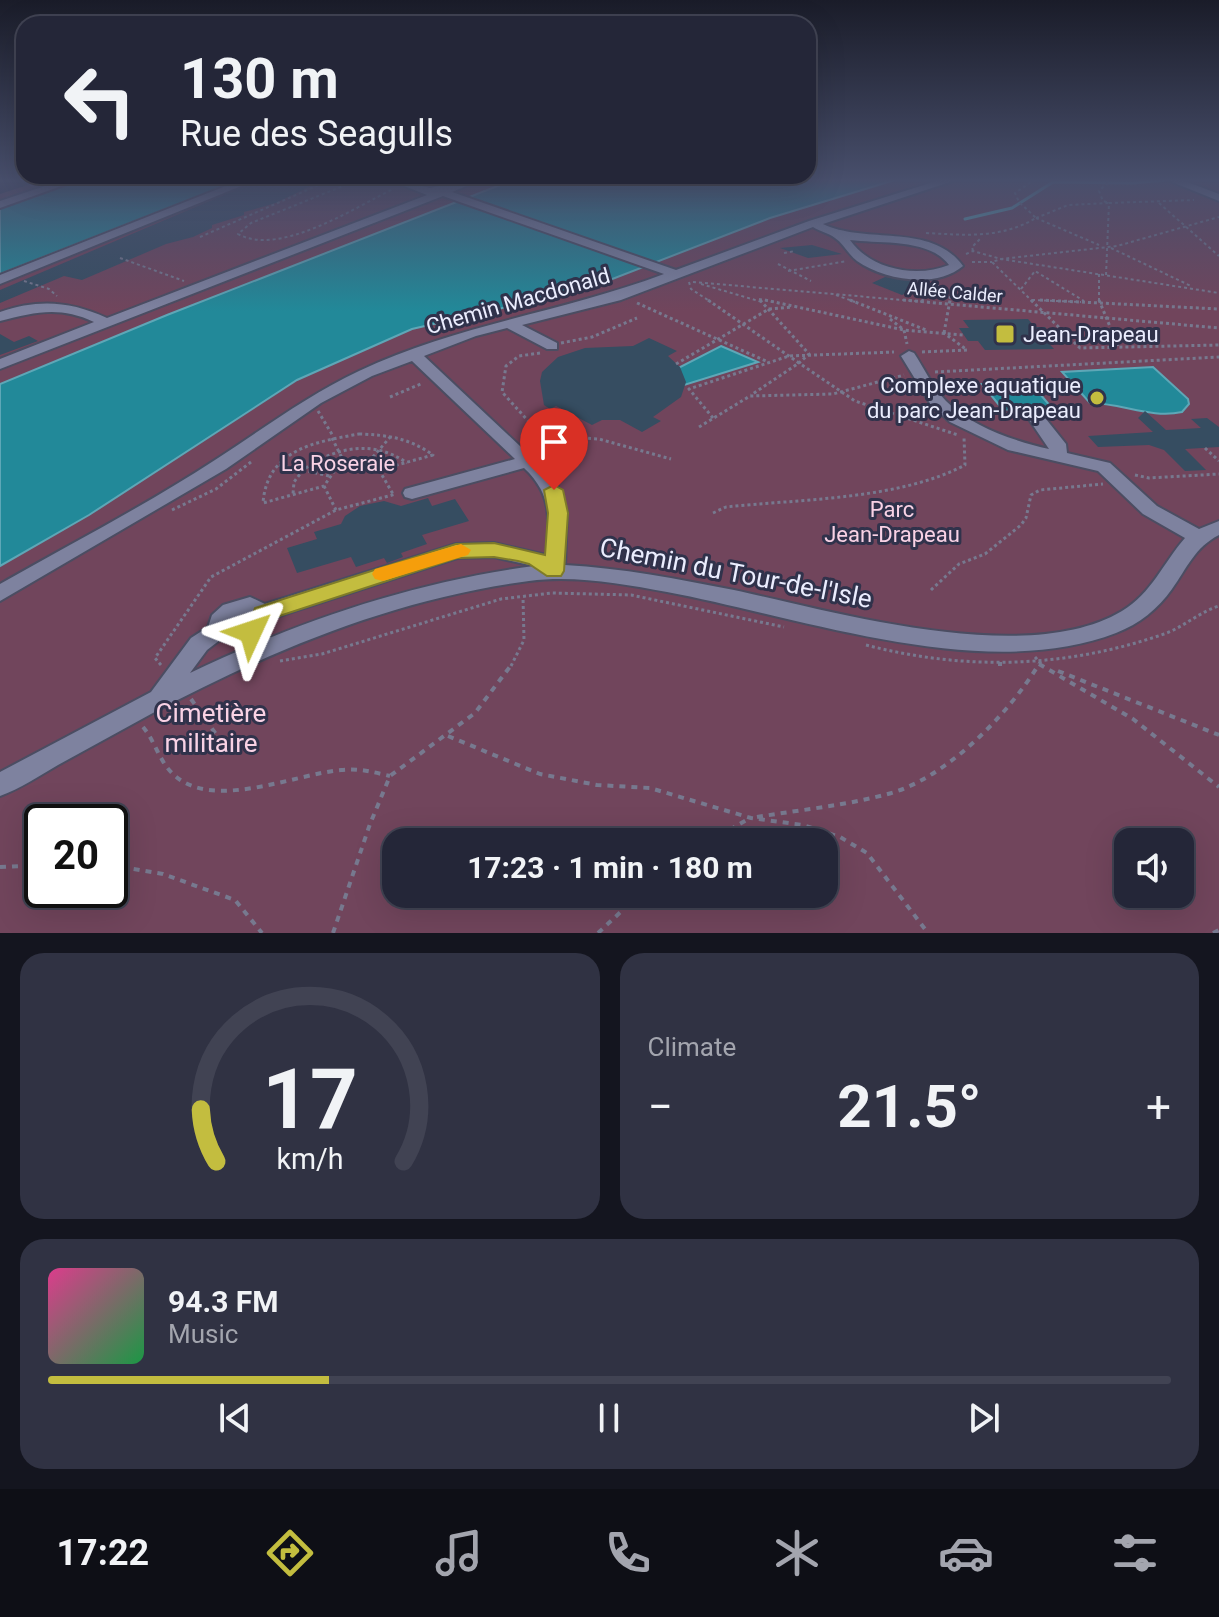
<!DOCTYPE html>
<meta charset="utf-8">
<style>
:root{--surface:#242638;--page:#303243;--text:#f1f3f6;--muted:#a3a5ae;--line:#414353;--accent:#c3bd3f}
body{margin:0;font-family:Roboto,sans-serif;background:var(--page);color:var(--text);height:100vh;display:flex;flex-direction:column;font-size:30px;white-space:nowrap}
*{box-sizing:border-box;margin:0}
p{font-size:26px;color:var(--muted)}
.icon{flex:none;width:44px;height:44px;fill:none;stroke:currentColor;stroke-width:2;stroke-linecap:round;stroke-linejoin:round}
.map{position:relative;height:933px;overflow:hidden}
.details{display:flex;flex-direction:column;gap:20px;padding:20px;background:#14151f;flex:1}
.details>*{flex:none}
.top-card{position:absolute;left:16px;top:16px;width:800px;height:168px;border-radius:24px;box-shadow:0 8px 32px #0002,0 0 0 2px var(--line);background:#242638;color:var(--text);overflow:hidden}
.buttons{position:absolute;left:1114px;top:828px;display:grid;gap:16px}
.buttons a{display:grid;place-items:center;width:80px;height:80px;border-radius:16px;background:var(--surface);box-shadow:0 8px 32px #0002,0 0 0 2px var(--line);font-size:40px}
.speed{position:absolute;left:24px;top:804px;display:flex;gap:16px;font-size:40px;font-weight:700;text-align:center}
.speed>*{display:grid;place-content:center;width:104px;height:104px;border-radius:50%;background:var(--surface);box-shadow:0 8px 32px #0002,0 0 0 2px var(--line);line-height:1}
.speed .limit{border:4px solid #111;border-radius:12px;background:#fff;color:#111}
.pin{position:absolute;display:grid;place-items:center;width:68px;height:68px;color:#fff;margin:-82px -34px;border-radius:50% 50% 50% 0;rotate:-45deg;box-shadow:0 0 8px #0007}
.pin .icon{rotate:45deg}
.me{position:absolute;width:88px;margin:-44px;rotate:48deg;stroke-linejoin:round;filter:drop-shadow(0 0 6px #0008)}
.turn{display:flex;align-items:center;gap:28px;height:168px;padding:0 32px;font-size:36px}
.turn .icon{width:104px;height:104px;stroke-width:2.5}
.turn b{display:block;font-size:56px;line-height:68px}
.big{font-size:60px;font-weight:700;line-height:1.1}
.details .tile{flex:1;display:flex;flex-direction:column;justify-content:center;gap:12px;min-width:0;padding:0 28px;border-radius:24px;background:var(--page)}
.details .dial{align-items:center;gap:0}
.dial svg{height:208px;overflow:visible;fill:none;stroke:var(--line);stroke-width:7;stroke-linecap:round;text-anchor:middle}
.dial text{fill:var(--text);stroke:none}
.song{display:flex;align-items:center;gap:24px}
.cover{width:96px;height:96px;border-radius:12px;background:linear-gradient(135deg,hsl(330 70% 55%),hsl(140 70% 35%))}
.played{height:8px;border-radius:4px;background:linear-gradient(90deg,var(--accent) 25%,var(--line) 25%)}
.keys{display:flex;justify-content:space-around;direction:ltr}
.heat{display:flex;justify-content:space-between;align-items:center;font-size:44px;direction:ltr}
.details .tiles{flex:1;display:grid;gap:20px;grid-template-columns:1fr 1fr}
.tile:last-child{grid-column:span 2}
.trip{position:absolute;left:382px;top:828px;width:456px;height:80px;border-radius:24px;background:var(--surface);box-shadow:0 8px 32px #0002,0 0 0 2px var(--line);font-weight:700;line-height:80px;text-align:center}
.tab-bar{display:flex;height:128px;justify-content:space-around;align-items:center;background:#0e0f16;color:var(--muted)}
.tab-bar .icon{width:56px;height:56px}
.tab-bar .selected{color:var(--accent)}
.tab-bar b{font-size:36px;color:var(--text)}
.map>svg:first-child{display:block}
.green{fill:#71455c;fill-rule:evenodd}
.water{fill:#228999;stroke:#5ea7b7;stroke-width:2}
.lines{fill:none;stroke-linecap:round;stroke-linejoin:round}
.stream{stroke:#5ea7b7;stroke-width:3}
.building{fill:#364d61}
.minor-casing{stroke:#4b4d62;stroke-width:4}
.path-far2{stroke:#77798f;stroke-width:2;stroke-dasharray:3 3;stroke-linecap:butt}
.path-far1{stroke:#77798f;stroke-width:3;stroke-dasharray:3 3;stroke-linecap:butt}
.path{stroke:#77798f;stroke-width:4;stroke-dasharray:6 6;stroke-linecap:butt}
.minor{fill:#7e829f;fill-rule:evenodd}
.route{fill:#c3bd3f;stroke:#7f7b29;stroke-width:2}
.slow{fill:#f59e0b}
.poi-dot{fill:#c3bd3f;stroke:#30324b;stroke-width:3}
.labels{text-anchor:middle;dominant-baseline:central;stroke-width:6;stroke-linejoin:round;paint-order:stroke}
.far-street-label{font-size:18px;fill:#ebedfe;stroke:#30324b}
.street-label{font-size:22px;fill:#ebedfe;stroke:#30324b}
.poi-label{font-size:22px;fill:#ebedfe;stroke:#30324b;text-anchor:start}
.park-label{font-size:22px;fill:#f9d2e5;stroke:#30324b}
.near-street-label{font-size:26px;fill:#ebedfe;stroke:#30324b}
.near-park-label{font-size:26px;fill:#f9d2e5;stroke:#30324b}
</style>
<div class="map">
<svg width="1219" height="933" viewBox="0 0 1219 933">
<rect width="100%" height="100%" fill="#30324b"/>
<g class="green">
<polygon points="43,180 513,180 167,315 0,384 0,194"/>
<path d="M895 180H1219V933H0V566L89 515 298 380 385 340 412 329 561 295 770 218ZM42 822H110V890H42ZM396 842H824V894H396ZM1128 842H1180V894H1128Z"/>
</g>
<g class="water">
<polygon points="77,180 240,180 0,274 0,206"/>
<polygon points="513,180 895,180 770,218 589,288 412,329 297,380 89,515 0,566 0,384 167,315"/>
<polygon points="721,346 758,362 668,390 651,382"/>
<path d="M1153 367 1188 399 1189 404 1182 412C1151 419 1122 403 1090 403L1062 372Z"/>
<polygon points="1029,381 1051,407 1003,410 982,384"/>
</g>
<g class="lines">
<polyline class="stream" points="965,219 1012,208 1053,182 1133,183 1166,180"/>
</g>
<g class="building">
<polygon points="259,180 323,180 276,203 244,212 244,215 212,225 212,228 193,237 166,244 82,280 64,276 0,303 0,290"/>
<polygon points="812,245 842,254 808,258 780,248"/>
<polygon points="885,277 916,282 923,285 902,295 872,283"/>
<polygon points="1028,319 1035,327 1045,327 1056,339 1046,340 1054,349 985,350 978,341 968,341 959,328 969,328 963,320"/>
<polygon points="0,334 14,342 29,336 38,341 0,355"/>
<polygon points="649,338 677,351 668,356 680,367 686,382 681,397 653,417 661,421 642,432 620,420 602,420 592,425 556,406 550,409 544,405 540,381 542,372 558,357 585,348 633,346"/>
<polygon points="1145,411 1166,430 1201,428 1191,419 1207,418 1219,427 1219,447 1185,449 1206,470 1185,471 1164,450 1149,445 1098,447 1088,436 1153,432 1138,418"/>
<polygon points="428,498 432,506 455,499 469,521 422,535 427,544 401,553 403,557 387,563 384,558 356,567 351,557 297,573 287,548 317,539 314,532 341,524 345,516 360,506 384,501 401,506"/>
</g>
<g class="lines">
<defs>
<g id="minor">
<polygon points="63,180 78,180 0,208 0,201"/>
<polygon points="241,180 256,180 0,284 0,275"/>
<path d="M399 180 430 188 466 180H481L452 192 676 270 809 221 940 180H956L823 224C867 245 931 222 963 266 936 289 884 280 857 261 848 254 843 243 835 238 829 233 819 231 813 227L621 300 522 325 557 343V349H547L507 328 476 336 424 356 555 479 567 512 565 565C622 568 678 579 734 590 836 612 1027 668 1122 611 1152 593 1163 563 1185 538L1143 514 1098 471 1008 450 950 422 931 405 901 356 909 351 914 353C924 368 933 388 946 401 972 427 1014 441 1049 449L1028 418 1030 414H1042L1066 444 1067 453 1110 463 1157 506 1199 529 1219 521V535C1195 547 1187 568 1172 589 1158 609 1139 624 1116 633 984 684 801 617 667 592 623 584 575 575 529 581 394 599 271 650 151 714 120 731 89 748 58 765 39 776 20 789 0 796V772L151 692 191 638 208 627 212 615 223 605 250 597 265 604 456 544 494 543 546 555C550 519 552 494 524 468L412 499 405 497 403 493 405 489 515 459 412 361 372 376 321 403 226 469 0 601V584C72 543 146 505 215 460 263 429 308 395 359 371 456 325 563 312 664 274L443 196 0 369V359L94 322C60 306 35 312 0 321V312C38 299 70 301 107 318L427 195 399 184ZM850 240C880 244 929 238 949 265 917 278 871 270 850 240ZM494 557 534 566C413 582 299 621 190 673L207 650 220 640C244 647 263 640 273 618L457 558ZM245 613 251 616 246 624 230 627 234 618Z"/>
<polygon points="1167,180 1182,180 1219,194 1219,201"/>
</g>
</defs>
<use href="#minor" class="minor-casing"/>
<g class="path-far2">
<path d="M358 180 251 223 238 234C279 257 354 208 393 189"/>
<polyline points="1159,203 1219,256"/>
<polyline points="1036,218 1068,205 1109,203 1103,201 1099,191 1110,180"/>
<polyline points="1036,218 1099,245"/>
<path d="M926 233C966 235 1000 239 1036 218L1019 202 1015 193 1034 180"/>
<polyline points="200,237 330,180"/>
<polyline points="1111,248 1191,286"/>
<polyline points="973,251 972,247 980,239"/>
<polyline points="784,253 795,251"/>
<polyline points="966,254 973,251 1001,259 1117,246 1219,217"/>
<polyline points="120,258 184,281"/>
<polyline points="972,262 992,262"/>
<polyline points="778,264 811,281"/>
<polyline points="788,271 847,261"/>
<polyline points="1099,274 1099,302"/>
<polyline points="1106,275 1109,203 1194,200"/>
<polyline points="24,281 49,289 57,296"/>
<polyline points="689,282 691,289 711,302"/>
<polyline points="693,282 926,302"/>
<polyline points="701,284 762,302"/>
<polyline points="936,285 948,292 951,302"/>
<polyline points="1021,289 1035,271 1084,301"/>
<polyline points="912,290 927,297"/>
<polyline points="836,295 855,302"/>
<polyline points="759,299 775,302"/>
<polyline points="1032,300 1081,302"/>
<polyline points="921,301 941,287"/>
<polyline points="1033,302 992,262 1001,259 1219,293"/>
</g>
<g class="path-far1">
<polyline points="708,300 799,363 751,395"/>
<polyline points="760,300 809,354 799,363 855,401 958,435"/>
<polyline points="765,300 904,330 964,335"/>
<polyline points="850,300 926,330"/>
<polyline points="903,300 1219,328"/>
<polyline points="1031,300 1080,348 1219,345"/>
<polyline points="1040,300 1219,309"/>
<polyline points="1099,300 1118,346"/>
<polyline points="637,303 768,362"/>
<polyline points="890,319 904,330 907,344"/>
<polyline points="944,333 950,300"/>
<polyline points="1051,334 1066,334"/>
<polyline points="561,343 592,337 637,318"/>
<polyline points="922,352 967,350 944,333"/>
<polyline points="540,353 519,356 506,366 502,392 530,423 548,436 599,439 671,459"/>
<polyline points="676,364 769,309 793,307"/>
<polyline points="935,372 1219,357"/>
<polyline points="390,397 423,383"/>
<polyline points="318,411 333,436"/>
<polyline points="713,418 689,389 789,356 894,352"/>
<polyline points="699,427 750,396 833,394 904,375"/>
<path d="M359 434C388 435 409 438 433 455L379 470 346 466 335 470 324 486 263 503C267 450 314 442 359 434Z"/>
<polyline points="332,438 346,466"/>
<polyline points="522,441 573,414"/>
<polyline points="1205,448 1219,461"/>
<polyline points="279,465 303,470 294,482 293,494"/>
<polyline points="365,466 392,435"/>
<polyline points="379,470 393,494"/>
<polyline points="1135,475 1149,478 1219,474"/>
<path d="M329 476 303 470C335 447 373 439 407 463"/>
<polyline points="324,486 336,510"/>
<polyline points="172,510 216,489 251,462"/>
<path d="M713 513 726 507C800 499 898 500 965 465L964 437"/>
<polyline points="931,590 959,564 985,554 1021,525 1026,518 1031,495 1040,490 1103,484"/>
<path d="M866 645C966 671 1066 668 1164 634 1184 627 1199 612 1219 606"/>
<polyline points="1035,657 1043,666"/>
<polyline points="280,661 322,654 501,599 552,593 631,595 784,627"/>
<polyline points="161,665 155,658 211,577 336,510 396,494"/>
<polyline points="511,666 524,640 523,597"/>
</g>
<g class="path">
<polyline points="998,664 1002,664"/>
<polyline points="1039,664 1133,719 1219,787"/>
<polyline points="1058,671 1219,735"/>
<polyline points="191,699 225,747"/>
<path d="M143 727C155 741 159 761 173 774 212 812 295 774 341 770 359 768 373 772 390 776"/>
<polyline points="448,736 540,774 597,785 650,788 751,818 803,825 840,837 867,853 928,933"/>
<path d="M757 817C799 810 842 806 884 795 944 781 1008 715 1039 664"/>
<polyline points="709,842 750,818"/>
<polyline points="110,865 163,874 235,900 262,933"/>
<polyline points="0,867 42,865"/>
<polyline points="333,933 370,824 390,776 475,713 512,664"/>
<polyline points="598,933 640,894"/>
<polyline points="1213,933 1219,930"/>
</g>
<use href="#minor" class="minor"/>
</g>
<linearGradient id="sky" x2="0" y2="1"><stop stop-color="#1a1c29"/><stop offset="0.58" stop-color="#484f6c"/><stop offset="1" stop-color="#484f6c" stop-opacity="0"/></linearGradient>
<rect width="1219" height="311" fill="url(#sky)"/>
<path class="route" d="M554 485 563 490 568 513 564 571 561 576H547L529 564 518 561 494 557 457 558 273 618C270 633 257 642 243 638L239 632 251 620 255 608 456 544 494 543 545 555 548 513 544 490Z"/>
<polygon class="slow" points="461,544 471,550 468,555 383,581 375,579 372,574 375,569"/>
<g class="poi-dot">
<rect x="995" y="324" width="20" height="20" rx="4"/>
<circle cx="1097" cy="398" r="8"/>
</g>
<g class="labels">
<g class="far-street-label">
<text transform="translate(955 292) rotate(5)">Allée Calder</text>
</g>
<g class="street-label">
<text transform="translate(518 301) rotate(-16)">Chemin Macdonald</text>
</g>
<g class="poi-label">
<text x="1023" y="334">Jean-Drapeau</text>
<text x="1081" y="385" text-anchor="end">Complexe aquatique<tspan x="1081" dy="25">du parc Jean-Drapeau</tspan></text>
</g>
<g class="park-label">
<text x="338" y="463">La Roseraie</text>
<text x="892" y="509">Parc<tspan x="892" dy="25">Jean-Drapeau</tspan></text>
</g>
<g class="near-street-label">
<text transform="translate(736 573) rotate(11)">Chemin du Tour-de-l'Isle</text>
</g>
<g class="near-park-label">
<text x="211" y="713">Cimetière<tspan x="211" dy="30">militaire</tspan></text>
</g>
</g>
</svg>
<div class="buttons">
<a><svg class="icon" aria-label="sound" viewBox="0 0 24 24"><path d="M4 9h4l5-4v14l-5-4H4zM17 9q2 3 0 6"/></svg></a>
</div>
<div class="speed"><div class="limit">20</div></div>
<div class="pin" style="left:554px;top:490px;background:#d93025"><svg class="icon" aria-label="arrive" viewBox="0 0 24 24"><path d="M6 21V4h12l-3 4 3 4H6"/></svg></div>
<svg class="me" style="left:251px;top:632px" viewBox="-20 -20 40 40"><path d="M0-17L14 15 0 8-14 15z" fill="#c3bd3f" stroke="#fff" stroke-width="4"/></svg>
<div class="trip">17:23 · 1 min · 180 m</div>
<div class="top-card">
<div class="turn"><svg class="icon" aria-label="left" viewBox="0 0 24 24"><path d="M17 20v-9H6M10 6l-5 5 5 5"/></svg><div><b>130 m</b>Rue des Seagulls</div></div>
</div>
</div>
<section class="details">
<div class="tiles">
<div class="tile dial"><svg viewBox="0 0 100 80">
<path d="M14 69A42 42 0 1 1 86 69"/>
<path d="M14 69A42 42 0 0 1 8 49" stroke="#c3bd3f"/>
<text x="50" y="56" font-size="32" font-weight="700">17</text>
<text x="50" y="72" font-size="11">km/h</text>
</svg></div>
<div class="tile"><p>Climate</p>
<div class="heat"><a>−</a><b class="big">21.5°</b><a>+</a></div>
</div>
<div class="tile">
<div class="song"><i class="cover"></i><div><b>94.3 FM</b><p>Music</p></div></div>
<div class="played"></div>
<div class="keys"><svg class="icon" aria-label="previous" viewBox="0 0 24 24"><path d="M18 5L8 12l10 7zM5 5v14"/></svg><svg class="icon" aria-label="pause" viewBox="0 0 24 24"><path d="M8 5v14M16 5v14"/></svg><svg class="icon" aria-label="next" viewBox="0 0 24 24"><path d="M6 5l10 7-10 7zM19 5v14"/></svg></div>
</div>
</div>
</section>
<nav class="tab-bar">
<b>17:22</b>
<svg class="icon selected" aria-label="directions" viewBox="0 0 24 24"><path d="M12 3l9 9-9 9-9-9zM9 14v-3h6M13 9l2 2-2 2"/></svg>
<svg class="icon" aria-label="music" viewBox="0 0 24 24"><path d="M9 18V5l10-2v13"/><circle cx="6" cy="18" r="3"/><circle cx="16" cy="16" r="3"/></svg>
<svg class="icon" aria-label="phone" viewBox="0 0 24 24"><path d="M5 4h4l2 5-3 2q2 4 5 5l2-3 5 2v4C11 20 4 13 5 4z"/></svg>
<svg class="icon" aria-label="climate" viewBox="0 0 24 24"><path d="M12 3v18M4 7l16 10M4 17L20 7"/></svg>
<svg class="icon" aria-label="car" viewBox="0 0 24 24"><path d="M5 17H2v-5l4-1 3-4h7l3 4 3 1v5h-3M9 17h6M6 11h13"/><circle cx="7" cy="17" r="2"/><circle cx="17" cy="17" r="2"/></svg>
<svg class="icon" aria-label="filters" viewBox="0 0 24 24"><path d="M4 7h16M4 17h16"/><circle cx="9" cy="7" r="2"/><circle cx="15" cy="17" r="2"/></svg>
</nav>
